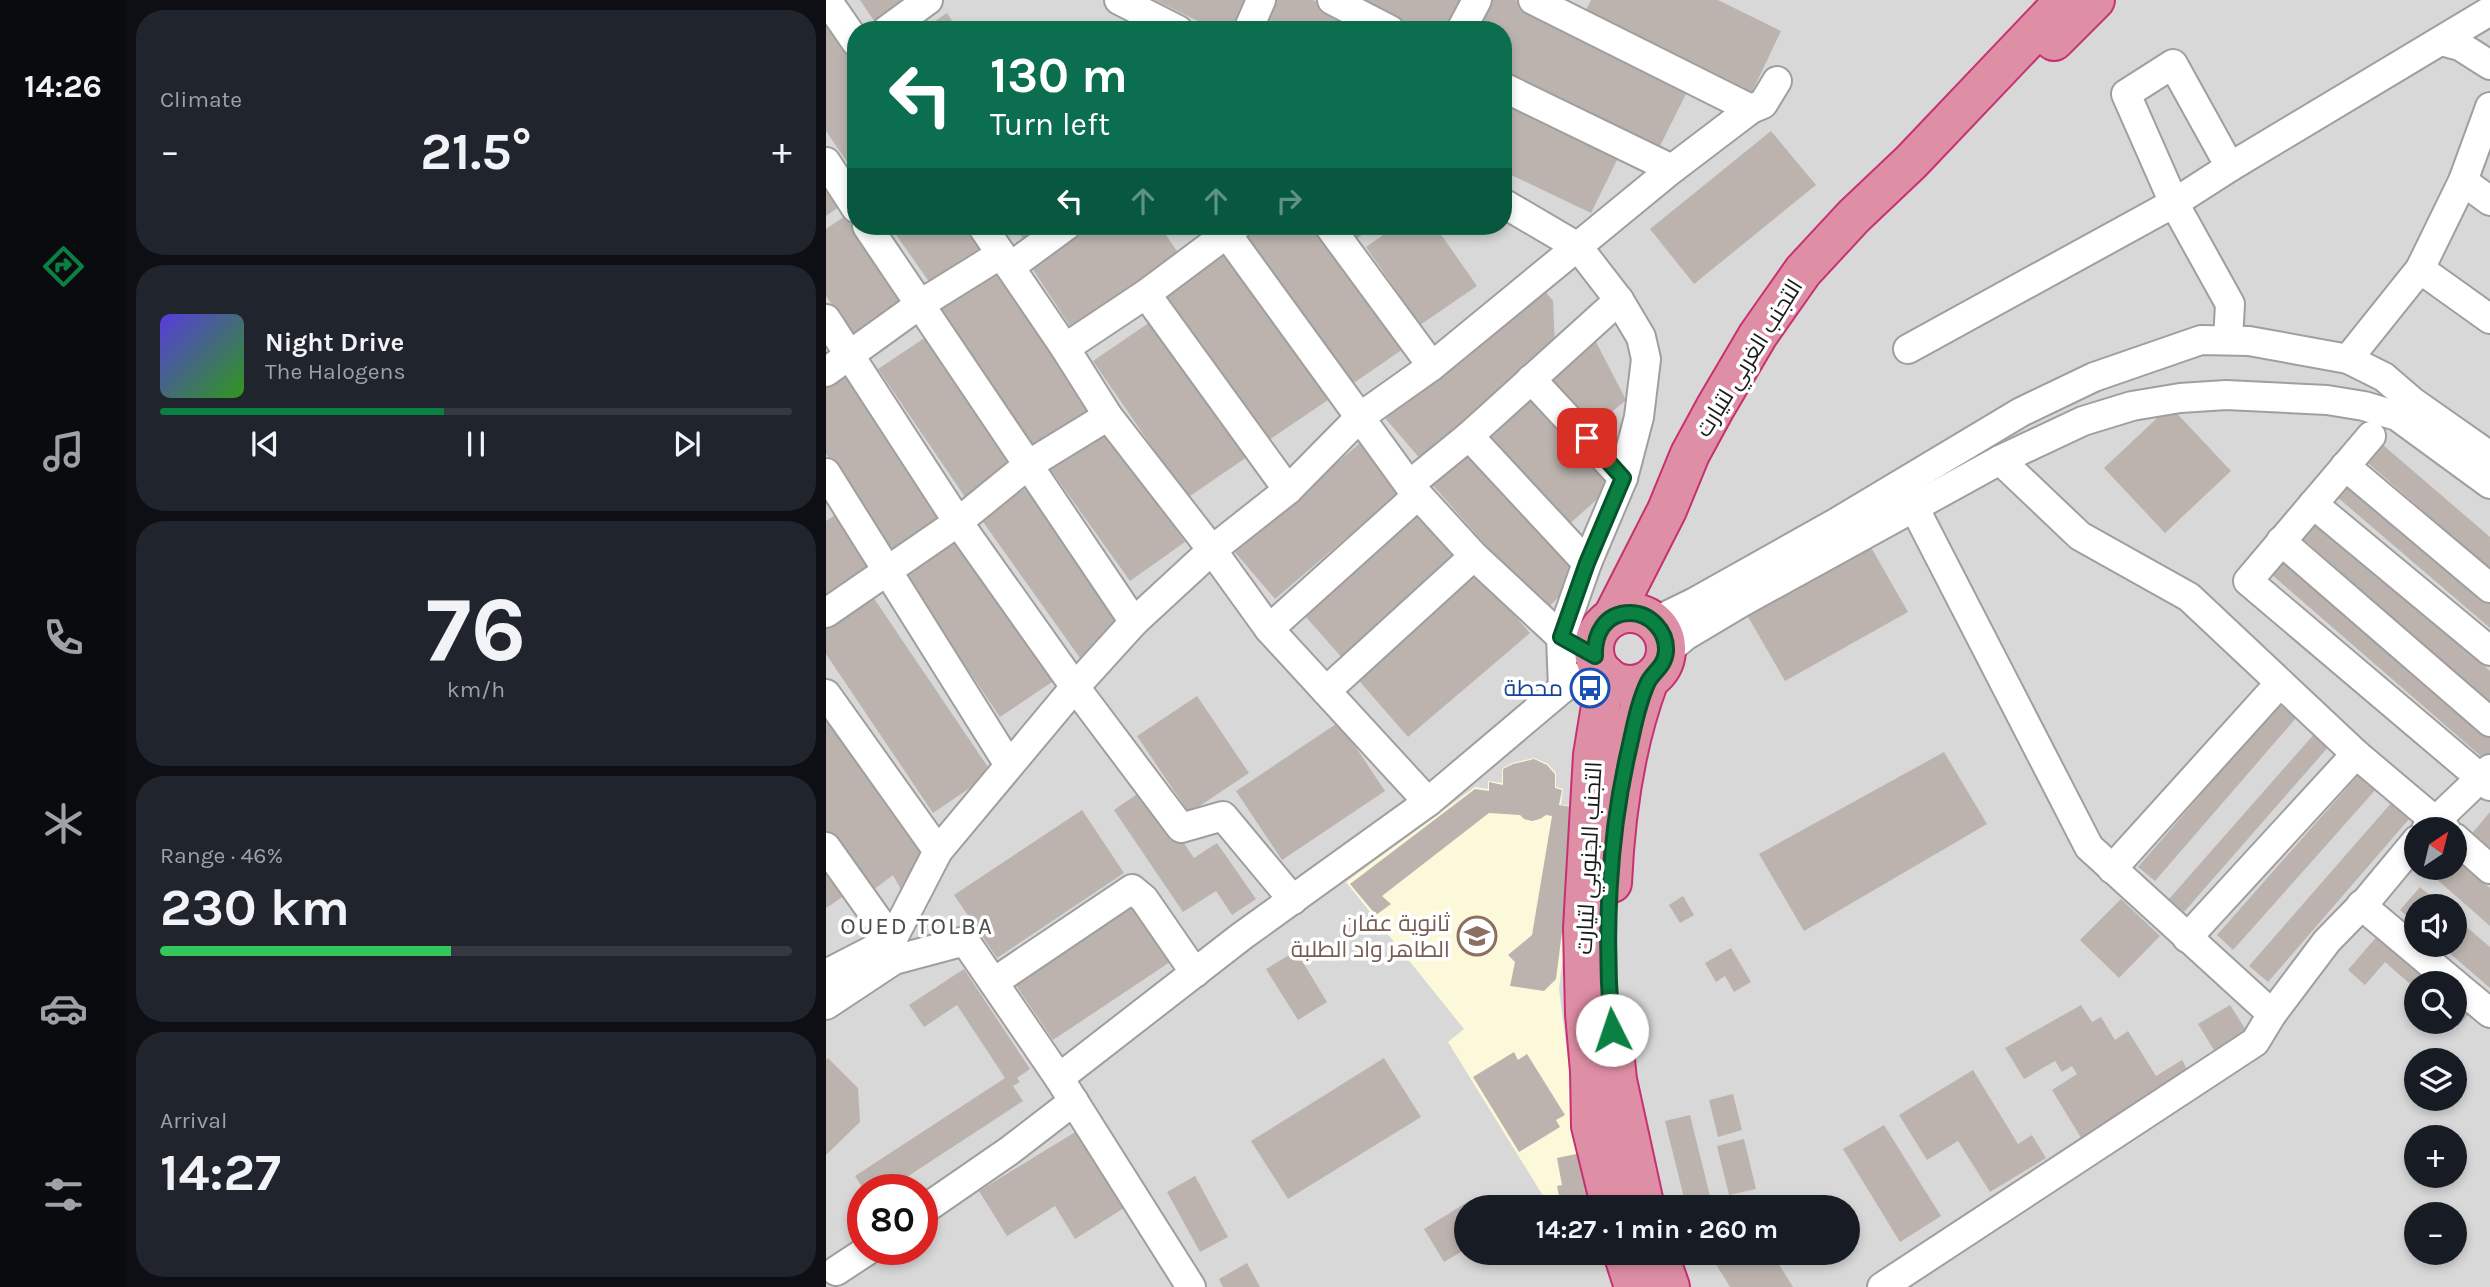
<!DOCTYPE html>
<meta charset="utf-8">
<style>
:root{--surface:#171b24;--page:#20242c;--text:#f1f3f6;--muted:#9ea1a6;--line:#363941;--accent:#0b8043}
body{margin:0;font-family:Karla,Cairo,sans-serif;background:var(--page);color:var(--text);height:100vh;display:flex;flex-direction:column;font-size:26px;white-space:nowrap}
*{box-sizing:border-box;margin:0}
p{font-size:23px;color:var(--muted)}
.icon{flex:none;width:38px;height:38px;fill:none;stroke:currentColor;stroke-width:2;stroke-linecap:round;stroke-linejoin:round}
.map{position:relative;flex:1;overflow:hidden}
.sheet{display:flex;flex-direction:column;gap:10px;padding:10px;background:#0d0f14;width:700px}
.sheet>*{flex:none}
.guide{position:absolute;left:21px;top:21px;width:665px;height:214px;border-radius:28px;box-shadow:0 4px 10px #0003;background:#0b6e4f;color:#fff;overflow:hidden}
.needle{width:46px;rotate:35deg}
.buttons{position:absolute;left:1578px;top:817px;display:grid;gap:14px}
.buttons a{display:grid;place-items:center;width:63px;height:63px;border-radius:50%;background:var(--surface);box-shadow:0 4px 10px #0003;font-size:35px}
.speed{position:absolute;left:21px;top:1174px;display:flex;gap:14px;font-size:35px;font-weight:700;text-align:center}
.speed>*{display:grid;place-content:center;width:91px;height:91px;border-radius:50%;background:var(--surface);box-shadow:0 4px 10px #0003;line-height:1}
.speed .limit{border:10px solid #d22;background:#fff;color:#111}
.pin{position:absolute;display:grid;place-items:center;width:60px;height:60px;color:#fff;margin:-30px;border-radius:14px;box-shadow:0 4px 10px #0006}
.me{position:absolute;width:77px;margin:-38px;rotate:356deg;stroke-linejoin:round;filter:drop-shadow(0 0 5px #0008)}
.turn{display:flex;align-items:center;gap:24px;height:147px;padding:0 28px;font-size:32px}
.turn .icon{width:91px;height:91px;stroke-width:2.5}
.turn b{display:block;font-size:49px;line-height:60px}
.lanes{display:flex;align-items:center;height:66px;padding:0 28px;background:#0003;justify-content:center;gap:35px;direction:ltr}
.lanes .off{opacity:.35}
.big{font-size:52px;font-weight:700;line-height:1.1}
.sheet .card{flex:1;display:flex;flex-direction:column;justify-content:center;gap:10px;min-width:0;padding:0 24px;border-radius:28px;background:var(--page)}
.sheet .dial{align-items:center;gap:0}
.dial b{font-size:91px;line-height:1}
.song{display:flex;align-items:center;gap:21px}
.cover{width:84px;height:84px;border-radius:10px;background:linear-gradient(135deg,hsl(250 70% 55%),hsl(110 70% 35%))}
.played{height:7px;border-radius:4px;background:linear-gradient(90deg,var(--accent) 45%,var(--line) 45%)}
.keys{display:flex;justify-content:space-around;direction:ltr}
.heat{display:flex;justify-content:space-between;align-items:center;font-size:38px;direction:ltr}
.charge{height:10px;border-radius:5px;background:linear-gradient(90deg,#34c759 46%,var(--line) 0)}
.trip{position:absolute;left:628px;top:1195px;width:406px;height:70px;border-radius:35px;background:var(--surface);box-shadow:0 4px 10px #0003;font-weight:700;line-height:70px;text-align:center}
main{display:flex;flex:1;min-height:0}
.menu{display:flex;flex-direction:column;width:126px;justify-content:space-around;align-items:center;background:#090b0e;color:var(--muted)}
.menu .icon{width:49px;height:49px}
.menu .active{color:var(--accent)}
.menu b{font-size:32px;color:var(--text)}
.map>svg:first-child{display:block}
.residential{fill:#d9d8d8;fill-rule:evenodd}
.education{fill:#fcf9da}
.building{fill:#bcb3ae}
.lines{fill:none;stroke-linecap:round;stroke-linejoin:round}
.minor-casing{stroke:#9f9f9f;stroke-width:32}
.highway-casing{stroke:#c73173;stroke-width:42}
.minor{stroke:#fff;stroke-width:28}
.highway{stroke:#de8ea5;stroke-width:38}
.route-casing{stroke:#07532c;stroke-width:18}
.route{stroke:#0b8043;stroke-width:12}
.labels{text-anchor:middle;dominant-baseline:central;stroke-width:7;stroke-linejoin:round;paint-order:stroke}
.street-label{font-size:23px;fill:#1b1b1b;stroke:#fff}
.transit-label{font-size:23px;fill:#164399;stroke:#fff;text-anchor:end}
.education-label{font-size:23px;fill:#785e54;stroke:#fff;text-anchor:end}
.neighbourhood-label{font-size:24px;letter-spacing:2px;fill:#4e4e4e;stroke:#fff}
</style>
<main>
<nav class="menu">
<b>14:26</b>
<svg class="icon active" aria-label="directions" viewBox="0 0 24 24"><path d="M12 3l9 9-9 9-9-9zM9 14v-3h6M13 9l2 2-2 2"/></svg>
<svg class="icon" aria-label="music" viewBox="0 0 24 24"><path d="M9 18V5l10-2v13"/><circle cx="6" cy="18" r="3"/><circle cx="16" cy="16" r="3"/></svg>
<svg class="icon" aria-label="phone" viewBox="0 0 24 24"><path d="M5 4h4l2 5-3 2q2 4 5 5l2-3 5 2v4C11 20 4 13 5 4z"/></svg>
<svg class="icon" aria-label="climate" viewBox="0 0 24 24"><path d="M12 3v18M4 7l16 10M4 17L20 7"/></svg>
<svg class="icon" aria-label="car" viewBox="0 0 24 24"><path d="M5 17H2v-5l4-1 3-4h7l3 4 3 1v5h-3M9 17h6M6 11h13"/><circle cx="7" cy="17" r="2"/><circle cx="17" cy="17" r="2"/></svg>
<svg class="icon" aria-label="filters" viewBox="0 0 24 24"><path d="M4 7h16M4 17h16"/><circle cx="9" cy="7" r="2"/><circle cx="15" cy="17" r="2"/></svg>
</nav>
<section class="sheet">
<div class="card"><p>Climate</p>
<div class="heat"><a>−</a><b class="big">21.5°</b><a>+</a></div>
</div>
<div class="card">
<div class="song"><i class="cover"></i><div><b>Night Drive</b><p>The Halogens</p></div></div>
<div class="played"></div>
<div class="keys"><svg class="icon" aria-label="previous" viewBox="0 0 24 24"><path d="M18 5L8 12l10 7zM5 5v14"/></svg><svg class="icon" aria-label="pause" viewBox="0 0 24 24"><path d="M8 5v14M16 5v14"/></svg><svg class="icon" aria-label="next" viewBox="0 0 24 24"><path d="M6 5l10 7-10 7zM19 5v14"/></svg></div>
</div>
<div class="card dial"><b>76</b><p>km/h</p></div>
<div class="card"><p>Range · 46%</p><b class="big">230 km</b><div class="charge"></div></div>
<div class="card"><p>Arrival</p><b class="big">14:27</b></div>
</section>
<div class="map">
<svg width="1664" height="1287" viewBox="0 0 1664 1287">
<rect width="100%" height="100%" fill="#ece7e1"/>
<path class="residential" d="M0 0H1664V1287H0ZM30 30H677V226H30ZM1591 830H1629V868H1591ZM1591 906H1629V945H1591ZM1591 984H1629V1022H1591ZM1591 1060H1629V1099H1591ZM1591 1138H1629V1176H1591ZM37 1190H96V1250H37ZM640 1208H1022V1253H640ZM1591 1214H1629V1253H1591Z"/>
<polygon class="education" points="708,758 722,764 730,773 730,787 737,789 735,805 755,807 733,989 746,1091 768,1207 724,1207 622,1042 638,1029 520,882 649,787 662,789 662,781 676,783 676,769 686,763"/>
<g class="building">
<polygon points="34,0 96,0 53,28"/>
<polygon points="329,0 427,0 412,30 390,30"/>
<polygon points="440,0 487,0 548,30 426,30"/>
<polygon points="534,0 643,0 629,30 594,30"/>
<polygon points="664,0 689,0 864,86 833,148 677,72 677,30 649,30"/>
<polygon points="765,0 892,0 955,31 926,92 760,10"/>
<polygon points="121,13 132,30 96,30"/>
<polygon points="0,17 30,60 30,175 0,131"/>
<polygon points="677,97 794,154 765,213 677,171"/>
<polygon points="945,131 990,185 868,284 824,229"/>
<polygon points="0,189 13,207 0,216"/>
<polygon points="22,214 83,304 31,340 0,296 0,229"/>
<polygon points="64,226 143,226 157,247 104,283"/>
<polygon points="188,226 220,226 198,240"/>
<polygon points="263,226 334,226 355,257 246,329 204,265"/>
<polygon points="436,226 492,226 577,349 522,387 419,238"/>
<polygon points="521,226 550,226 530,239"/>
<polygon points="570,226 609,226 651,286 594,325 540,247"/>
<polygon points="398,250 502,400 440,442 336,293"/>
<polygon points="167,264 267,413 210,451 110,302"/>
<polygon points="713,284 727,301 729,345 596,461 559,418"/>
<polygon points="327,320 421,457 361,498 267,361"/>
<polygon points="103,335 189,464 139,497 52,369"/>
<polygon points="767,336 800,400 764,430 720,381"/>
<polygon points="22,370 124,517 70,555 0,454 0,385"/>
<polygon points="706,391 788,484 739,528 657,435"/>
<polygon points="1344,406 1405,471 1339,533 1278,468"/>
<polygon points="280,429 359,542 304,581 224,469"/>
<polygon points="534,443 575,491 449,599 408,551"/>
<polygon points="1557,445 1664,537 1664,569 1542,463"/>
<polygon points="647,448 756,573 718,612 605,483"/>
<polygon points="1526,477 1664,595 1664,628 1510,496"/>
<polygon points="206,484 305,622 254,658 155,519"/>
<polygon points="592,505 636,554 517,659 473,609"/>
<polygon points="15,511 52,565 0,600 0,521"/>
<polygon points="1491,519 1664,671 1664,703 1475,537"/>
<polygon points="128,529 229,680 174,717 72,566"/>
<polygon points="1043,544 1082,612 959,681 921,615"/>
<polygon points="1463,552 1664,727 1664,764 1444,573"/>
<polygon points="650,571 704,633 582,737 529,676"/>
<polygon points="47,597 166,773 107,813 0,654 0,628"/>
<polygon points="371,696 423,773 363,813 311,736"/>
<polygon points="1453,704 1470,718 1329,881 1312,867"/>
<polygon points="0,705 104,851 79,897 67,875 43,893 0,833"/>
<polygon points="513,722 559,791 456,860 410,791"/>
<polygon points="1490,732 1504,745 1358,912 1343,899"/>
<polygon points="1118,752 1161,824 978,931 933,854"/>
<polygon points="708,759 721,765 729,774 729,788 736,790 733,805 752,808 730,979 718,991 684,986 689,962 682,955 706,935 726,816 720,815 714,819 706,821 698,819 694,815 663,813 556,896 565,904 550,915 524,884 649,789 663,791 663,782 677,785 677,769 687,764"/>
<polygon points="1534,773 1551,788 1407,950 1391,935"/>
<polygon points="320,788 368,858 391,843 430,899 406,915 390,891 357,912 288,810"/>
<polygon points="1566,802 1584,818 1442,982 1423,966"/>
<polygon points="256,810 298,873 171,958 128,895"/>
<polygon points="1664,812 1664,857 1642,838"/>
<polygon points="1629,858 1664,888 1664,926 1607,876 1613,868 1629,868"/>
<polygon points="0,864 21,894 0,908"/>
<polygon points="1594,887 1617,906 1591,906 1591,925 1574,910"/>
<polygon points="311,893 353,956 227,1040 185,978"/>
<polygon points="857,896 868,915 854,923 843,905"/>
<polygon points="1295,899 1334,936 1293,978 1254,940"/>
<polygon points="1629,917 1664,947 1664,988 1614,945 1629,945"/>
<polygon points="1558,928 1621,984 1591,984 1591,990 1559,962 1539,985 1522,970"/>
<polygon points="905,948 925,982 908,992 899,976 890,982 879,963"/>
<polygon points="470,951 501,1002 472,1020 440,969"/>
<polygon points="138,969 204,1069 191,1078 194,1082 187,1086 197,1101 61,1190 38,1190 29,1176 179,1078 131,1005 98,1027 83,1005"/>
<polygon points="1629,990 1649,1007 1632,1026 1629,1023"/>
<polygon points="1255,1005 1266,1022 1275,1017 1289,1040 1302,1031 1330,1076 1356,1060 1363,1073 1257,1141 1226,1090 1251,1074 1246,1066 1236,1072 1229,1061 1198,1079 1179,1048"/>
<polygon points="1404,1005 1423,1035 1391,1055 1372,1024"/>
<polygon points="688,1052 692,1060 701,1054 739,1115 730,1120 734,1127 693,1152 647,1077"/>
<polygon points="2,1058 32,1088 34,1122 0,1155 0,1060"/>
<polygon points="558,1058 595,1117 462,1199 425,1141"/>
<polygon points="1147,1070 1192,1144 1206,1135 1220,1158 1164,1192 1132,1141 1101,1160 1073,1115"/>
<polygon points="907,1094 916,1130 892,1137 883,1100"/>
<polygon points="864,1115 885,1200 860,1206 839,1121"/>
<polygon points="1058,1125 1115,1216 1074,1242 1017,1149"/>
<polygon points="251,1131 298,1208 249,1239 229,1206 181,1236 153,1191"/>
<polygon points="918,1139 930,1189 903,1195 891,1146"/>
<polygon points="755,1153 765,1208 741,1208 739,1195 733,1196 731,1186 736,1185 731,1158"/>
<polygon points="369,1176 402,1237 374,1252 341,1192"/>
<polygon points="643,1201 647,1208 640,1208 640,1249 618,1262 598,1229"/>
<polygon points="883,1253 946,1253 967,1287 904,1287"/>
<polygon points="421,1263 434,1287 397,1287 393,1279"/>
</g>
<g class="lines">
<defs>
<g id="minor">
<polyline points="1,0 30,42"/>
<polyline points="293,0 352,30"/>
<polyline points="506,0 564,30"/>
<polyline points="707,0 925,109"/>
<polyline points="61,30 102,0"/>
<polyline points="422,30 435,0"/>
<polyline points="635,30 651,0"/>
<polyline points="1615,41 1634,46 1664,65"/>
<polyline points="677,87 846,169"/>
<polyline points="0,162 30,208"/>
<polyline points="1637,181 1664,107"/>
<polyline points="677,203 752,247 793,300 815,337 820,359 813,417 797,478 761,563 735,637 737,688"/>
<polyline points="41,226 308,622"/>
<polyline points="156,226 239,348 282,416 386,550 443,629 602,802"/>
<polyline points="395,226 583,485 648,556 735,637 769,656"/>
<polyline points="503,226 606,366"/>
<polyline points="184,267 240,226"/>
<polyline points="1594,269 1664,319"/>
<polyline points="320,294 462,490"/>
<polyline points="0,319 132,522 249,687 355,828 397,816 467,900"/>
<polyline points="1402,340 1404,304 1348,203 1300,94 1347,64 1404,167"/>
<polyline points="239,348 320,294 411,226"/>
<polyline points="1082,349 1348,203 1404,167 1664,11"/>
<polyline points="1522,359 1594,269 1637,181 1664,201"/>
<polyline points="0,372 93,305 175,254"/>
<polyline points="705,379 797,478"/>
<polyline points="643,436 761,563"/>
<polyline points="1545,436 1422,581 1664,786"/>
<polyline points="1174,460 1254,536 1363,597 1530,754 1620,830"/>
<polyline points="1519,466 1664,588"/>
<polyline points="0,473 183,765"/>
<polyline points="583,485 643,436 793,300"/>
<polyline points="1487,504 1664,651"/>
<polyline points="1088,507 1263,847 1446,1014"/>
<polyline points="1455,541 1664,722"/>
<polyline points="0,613 132,522 202,465 282,416"/>
<polyline points="828,622 869,602 1008,524 1195,412 1268,377 1375,340 1423,341 1522,359 1558,377 1587,402 1664,456"/>
<polyline points="443,629 592,495"/>
<polyline points="840,652 859,636 916,602 1174,460 1257,421 1306,406 1354,398 1400,395 1501,400 1538,406 1571,416 1664,484"/>
<polyline points="500,691 648,556"/>
<polyline points="0,694 112,851"/>
<polyline points="1600,830 1664,769"/>
<polyline points="1629,838 1664,869"/>
<polyline points="0,847 66,940 68,956"/>
<polyline points="1286,869 1454,683"/>
<polyline points="1535,905 1629,984"/>
<polyline points="1361,938 1530,754"/>
<polyline points="0,974 66,940 112,851 249,687 308,622 386,550 462,490 534,417 606,366 846,169 925,109 937,104 951,81"/>
<polyline points="168,982 306,889 318,899 369,973"/>
<polyline points="1629,984 1664,1013"/>
<polyline points="0,1005 68,960 139,941 233,1078 416,936 602,802 737,688 773,667"/>
<polyline points="233,1078 365,1287"/>
<polyline points="96,1211 183,1151 248,1101"/>
<polyline points="10,1271 42,1250"/>
<polyline points="1056,1287 1429,1042 1446,1014 1501,941 1542,899 1591,840"/>
</g>
<g id="highway">
<polyline points="1228,41 1269,0"/>
<circle cx="804" cy="649" r="36"/>
<polyline points="786,618 841,510 864,454 889,408 932,335 977,271 1028,216 1085,162 1239,0"/>
<polyline points="780,675 767,755 757,928 759,1014 764,1071 765,1126 785,1208"/>
<path d="M786 883C789 815 799 744 823 680"/>
<polyline points="786,1031 791,1080 819,1208"/>
<polyline points="797,1253 808,1287"/>
<polyline points="832,1253 844,1287"/>
</g>
</defs>
<use href="#minor" class="minor-casing"/>
<use href="#highway" class="highway-casing"/>
<use href="#minor" class="minor"/>
<use href="#highway" class="highway"/>
</g>
<g class="lines">
<defs>
<path id="route" d="M761 438 797 478 761 563 735 637 769 656C768 634 779 613 804 613 824 613 841 631 840 651 839 666 828 671 822 682 812 703 808 727 803 749 782 839 778 938 786 1030"/>
</defs>
<use href="#route" class="route-casing"/>
<use href="#route" class="route"/>
</g>
<defs>
<symbol id="bus-ring" viewBox="-11 -11 22 22"><circle r="9.5" fill="#fff" stroke="#1a4fb4" stroke-width="1.5"/><path d="M-5-6H5V4H4V6H2V4H-2V6H-4V4H-5ZM-3.5-4V0h7V-4ZM-3.5 1.2v1.5H-2V1.2ZM2 1.2v1.5H3.5V1.2Z" fill="#1a4fb4"/></symbol>
<symbol id="school-ring" viewBox="-11 -11 22 22"><circle r="9.5" fill="#fff" stroke="#8d6e63" stroke-width="1.5"/><path d="M0-5L7-2L0 1L-7-2ZM-4 1L0 2.5L4 1V4Q0 6-4 4Z" fill="#8d6e63"/></symbol>
</defs>
<g fill-rule="evenodd">
<use href="#bus-ring" x="742" y="666" width="44" height="44"/>
<use href="#school-ring" x="629" y="914" width="44" height="44"/>
</g>
<g class="labels">
<g class="street-label">
<text transform="translate(923 358) rotate(-58)">التجنب الغربي لتيارت</text>
<text transform="translate(763 858) rotate(-87)">التجنب الجنوبي لتيارت</text>
</g>
<g class="transit-label">
<text x="737" y="688">محطة</text>
</g>
<g class="education-label">
<text x="624" y="923">ثانوية عفان<tspan x="624" dy="26">الطاهر واد الطلبة</tspan></text>
</g>
<g class="neighbourhood-label">
<text x="91" y="926">OUED TOLBA</text>
</g>
</g>
</svg>
<div class="buttons">
<a><svg class="needle" viewBox="-14 -14 28 28"><path d="M0-13l5 13h-10z" fill="#e53935"/><path d="M0 13l5-13h-10z" fill="#9ea1a6"/></svg></a>
<a><svg class="icon" aria-label="sound" viewBox="0 0 24 24"><path d="M4 9h4l5-4v14l-5-4H4zM17 9q2 3 0 6"/></svg></a>
<a><svg class="icon" aria-label="search" viewBox="0 0 24 24"><circle cx="10" cy="10" r="6"/><path d="M15 15l6 6"/></svg></a>
<a><svg class="icon" aria-label="layers" viewBox="0 0 24 24"><path d="M12 4l9 5-9 5-9-5zM3 14l9 5 9-5"/></svg></a>
<a>+</a>
<a>−</a>
</div>
<div class="speed"><div class="limit">80</div></div>
<div class="pin" style="left:761px;top:438px;background:#d93025"><svg class="icon" aria-label="arrive" viewBox="0 0 24 24"><path d="M6 21V4h12l-3 4 3 4H6"/></svg></div>
<svg class="me" style="left:786px;top:1030px" viewBox="-20 -20 40 40"><circle r="19" fill="#fff"/><path d="M0-13L10 11 0 6-10 11z" fill="#0b8043"/></svg>
<div class="trip">14:27 · 1 min · 260 m</div>
<div class="guide">
<div class="turn"><svg class="icon" aria-label="left" viewBox="0 0 24 24"><path d="M17 20v-9H6M10 6l-5 5 5 5"/></svg><div><b>130 m</b>Turn left</div></div>
<div class="lanes"><svg class="icon" aria-label="left" viewBox="0 0 24 24"><path d="M17 20v-9H6M10 6l-5 5 5 5"/></svg><svg class="icon off" aria-label="ahead" viewBox="0 0 24 24"><path d="M12 20V5M6 11l6-6 6 6"/></svg><svg class="icon off" aria-label="ahead" viewBox="0 0 24 24"><path d="M12 20V5M6 11l6-6 6 6"/></svg><svg class="icon off" aria-label="right" viewBox="0 0 24 24"><path d="M7 20v-9h11M14 6l5 5-5 5"/></svg></div>
</div>
</div>
</main>
